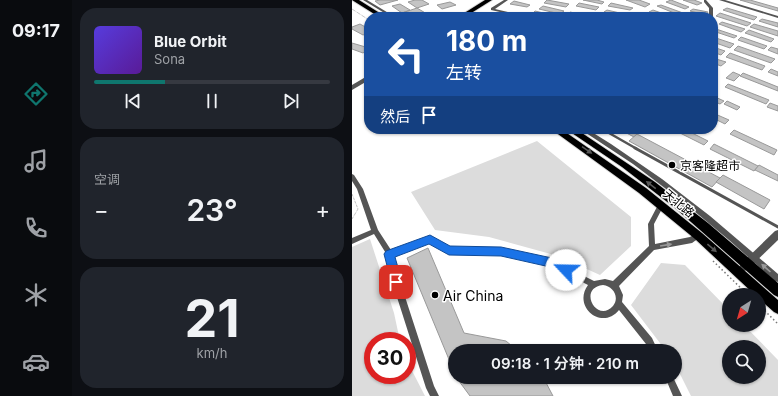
<!DOCTYPE html>
<html lang="zh">
<meta charset="utf-8">
<style>
:root{--surface:#171b24;--page:#20242c;--text:#f1f3f6;--muted:#9ea1a6;--line:#363941;--accent:#0f766e}
body{margin:0;font-family:Inter,"Noto Sans SC",sans-serif;background:var(--page);color:var(--text);height:100vh;display:flex;flex-direction:column;font-size:15px;white-space:nowrap}
*{box-sizing:border-box;margin:0}
p{font-size:13px;color:var(--muted)}
.icon{flex:none;width:22px;height:22px;fill:none;stroke:currentColor;stroke-width:2;stroke-linecap:round;stroke-linejoin:round}
.map{position:relative;flex:1;overflow:hidden}
.drawer{display:flex;flex-direction:column;gap:8px;padding:8px;background:#0d0f14;width:280px}
.drawer>*{flex:none}
.banner{position:absolute;left:12px;top:12px;width:354px;height:122px;border-radius:16px;box-shadow:0 1px 3px #0004;background:#1a4fa0;color:#fff;overflow:hidden}
.needle{width:26px;rotate:217deg}
.buttons{position:absolute;left:370px;top:288px;display:grid;gap:8px}
.buttons a{display:grid;place-items:center;width:44px;height:44px;border-radius:50%;background:var(--surface);box-shadow:0 1px 3px #0004;font-size:20px}
.speed{position:absolute;left:12px;top:332px;display:flex;gap:8px;font-size:20px;font-weight:700;text-align:center}
.speed>*{display:grid;place-content:center;width:52px;height:52px;border-radius:50%;background:var(--surface);box-shadow:0 1px 3px #0004;line-height:1}
.speed .limit{border:6px solid #d22;background:#fff;color:#111}
.pin{position:absolute;display:grid;place-items:center;width:34px;height:34px;color:#fff;margin:-17px;border-radius:8px;box-shadow:0 2px 6px #0006}
.me{position:absolute;width:44px;margin:-22px;rotate:294deg;stroke-linejoin:round;filter:drop-shadow(0 0 3px #0008)}
.turn{display:flex;align-items:center;gap:14px;height:84px;padding:0 16px;font-size:18px}
.turn .icon{width:52px;height:52px;stroke-width:2.5}
.turn b{display:block;font-size:28px;line-height:34px}
.then{display:flex;align-items:center;height:38px;padding:0 16px;background:#0003;gap:8px;font-size:15px}
.big{font-size:30px;font-weight:600;line-height:1.1}
.drawer .widget{flex:1;display:flex;flex-direction:column;justify-content:center;gap:6px;min-width:0;padding:0 14px;border-radius:16px;background:var(--page)}
.drawer .dial{align-items:center;gap:0}
.dial b{font-size:52px;line-height:1}
.song{display:flex;align-items:center;gap:12px}
.cover{width:48px;height:48px;border-radius:6px;background:linear-gradient(135deg,hsl(250 70% 55%),hsl(270 70% 35%))}
.played{height:4px;border-radius:2px;background:linear-gradient(90deg,var(--accent) 30%,var(--line) 30%)}
.keys{display:flex;justify-content:space-around;direction:ltr}
.heat{display:flex;justify-content:space-between;align-items:center;font-size:22px;direction:ltr}
.trip{position:absolute;left:96px;top:344px;width:234px;height:40px;border-radius:20px;background:var(--surface);box-shadow:0 1px 3px #0004;font-weight:600;line-height:40px;text-align:center}
main{display:flex;flex:1;min-height:0}
.dock{display:flex;flex-direction:column;width:72px;justify-content:space-around;align-items:center;background:#090b0e;color:var(--muted)}
.dock .icon{width:28px;height:28px}
.dock .current{color:var(--accent)}
.dock b{font-size:18px;color:var(--text)}
.map>svg:first-child{display:block}
.green{fill:#dcdcdc;fill-rule:evenodd}
.building{fill:#c4c4c4;stroke:#999}
.lines{fill:none;stroke-linecap:round;stroke-linejoin:round}
.primary-casing{stroke:#dbdbdb;stroke-width:2}
.path-far1{stroke:#777;stroke-width:1;stroke-dasharray:0.5 1;stroke-linecap:butt}
.path{stroke:#777;stroke-width:1.5;stroke-dasharray:1.5 2.5;stroke-linecap:butt}
.service-far1{stroke:#555;stroke-width:2.5}
.service{stroke:#555;stroke-width:3}
.minor{fill:#555;fill-rule:evenodd}
.tertiary{fill:#555;fill-rule:evenodd}
.primary{fill:#000;fill-rule:evenodd}
.oneway{fill:#595959}
.oneway2{fill:#999}
.route{fill:#1a73e8;stroke:#114b97}
.poi-dot{fill:#000;stroke:#fff;stroke-width:1.5}
.labels{text-anchor:middle;dominant-baseline:central;stroke-width:3;stroke-linejoin:round;paint-order:stroke}
.poi-label{font-size:12px;fill:#000;stroke:#fff;text-anchor:start}
.street-label{font-size:12px;fill:#000;stroke:#fff}
.near-poi-label{font-size:14px;fill:#000;stroke:#fff;text-anchor:start}
</style>
<main>
<nav class="dock">
<b>09:17</b>
<svg class="icon current" aria-label="directions" viewBox="0 0 24 24"><path d="M12 3l9 9-9 9-9-9zM9 14v-3h6M13 9l2 2-2 2"/></svg>
<svg class="icon" aria-label="music" viewBox="0 0 24 24"><path d="M9 18V5l10-2v13"/><circle cx="6" cy="18" r="3"/><circle cx="16" cy="16" r="3"/></svg>
<svg class="icon" aria-label="phone" viewBox="0 0 24 24"><path d="M5 4h4l2 5-3 2q2 4 5 5l2-3 5 2v4C11 20 4 13 5 4z"/></svg>
<svg class="icon" aria-label="climate" viewBox="0 0 24 24"><path d="M12 3v18M4 7l16 10M4 17L20 7"/></svg>
<svg class="icon" aria-label="car" viewBox="0 0 24 24"><path d="M5 17H2v-5l4-1 3-4h7l3 4 3 1v5h-3M9 17h6M6 11h13"/><circle cx="7" cy="17" r="2"/><circle cx="17" cy="17" r="2"/></svg>
</nav>
<section class="drawer">
<div class="widget">
<div class="song"><i class="cover"></i><div><b>Blue Orbit</b><p>Sona</p></div></div>
<div class="played"></div>
<div class="keys"><svg class="icon" aria-label="previous" viewBox="0 0 24 24"><path d="M18 5L8 12l10 7zM5 5v14"/></svg><svg class="icon" aria-label="pause" viewBox="0 0 24 24"><path d="M8 5v14M16 5v14"/></svg><svg class="icon" aria-label="next" viewBox="0 0 24 24"><path d="M6 5l10 7-10 7zM19 5v14"/></svg></div>
</div>
<div class="widget"><p>空调</p>
<div class="heat"><a>−</a><b class="big">23°</b><a>+</a></div>
</div>
<div class="widget dial"><b>21</b><p>km/h</p></div>
</section>
<div class="map">
<svg width="426" height="396" viewBox="0 0 426 396">
<rect width="100%" height="100%" fill="#fff"/>
<g class="green">
<polygon points="185,141 279,217 279,246 248,275 206,256 137,237 83,230 59,192"/>
<polygon points="18,239 42,313 48,341 21,341 21,375 55,375 55,361 73,396 0,396 0,247"/>
<path d="M309 263 333 265 377 310V325H392L426 360V396H339L323 364V351H314L279 305ZM377 347H407V377H377Z"/>
</g>
<g class="building">
<polygon points="28,0 46,0 28,5 23,1"/>
<polygon points="63,0 70,0 77,4 65,8 56,2"/>
<polygon points="195,0 217,4 214,7 192,3"/>
<polygon points="231,0 245,0 252,2 250,4"/>
<polygon points="274,0 287,0 298,4 293,7"/>
<polygon points="319,0 337,7 333,9 314,2"/>
<polygon points="331,0 342,0 350,3 345,5"/>
<polygon points="388,0 398,0 426,8 426,11"/>
<polygon points="162,1 178,5 175,7 158,4"/>
<polygon points="98,2 104,5 90,9 85,5"/>
<polygon points="227,3 247,7 244,10 224,6"/>
<polygon points="259,3 281,8 278,10 256,6"/>
<polygon points="48,4 58,10 50,13 40,6"/>
<polygon points="309,5 331,13 327,15 305,6"/>
<polygon points="191,6 212,11 208,14 187,9"/>
<polygon points="65,8 75,14 64,17 56,17 50,13"/>
<polygon points="375,8 405,17 402,20 371,10"/>
<polygon points="341,9 356,12 354,15 338,11"/>
<polygon points="255,10 272,14 270,16 252,12"/>
<polygon points="301,10 320,17 310,17 297,12"/>
<polygon points="183,11 208,17 189,17 179,15"/>
<polygon points="218,12 241,17 215,15"/>
<polygon points="368,13 399,23 395,26 364,16"/>
<polygon points="410,19 426,23 426,27 407,21"/>
<polygon points="370,22 393,29 389,32 367,24"/>
<polygon points="8,24 17,29 17,33 11,35 0,29 0,27"/>
<polygon points="402,24 426,31 426,36 398,27"/>
<polygon points="361,28 385,36 382,38 361,31"/>
<polygon points="397,30 422,39 419,42 393,33"/>
<polygon points="361,37 382,44 378,48 361,42"/>
<polygon points="389,37 415,46 412,49 386,40"/>
<polygon points="0,43 17,48 17,49 11,53 0,49"/>
<polygon points="386,46 423,59 419,63 382,50"/>
<polygon points="361,47 373,51 369,55 361,52"/>
<polygon points="419,47 426,49 426,54 416,50"/>
<polygon points="378,53 413,66 410,70 374,57"/>
<polygon points="361,58 374,62 369,66 361,63"/>
<polygon points="419,69 426,72 426,76 416,72"/>
<polygon points="381,72 388,75 382,81 374,78"/>
<polygon points="391,73 426,87 426,91 388,76"/>
<polygon points="376,84 417,100 414,104 373,87"/>
<polygon points="361,96 372,101 368,104 361,101"/>
<polygon points="375,101 388,107 385,110 372,104"/>
<polygon points="418,103 426,106 426,111 415,107"/>
<polygon points="361,113 377,120 373,124 361,118"/>
<polygon points="267,129 286,129 289,131 282,137"/>
<polygon points="320,129 332,129 356,141 352,145"/>
<polygon points="382,130 425,150 422,155 378,134"/>
<polygon points="285,134 368,178 360,187 277,141"/>
<polygon points="362,144 406,166 402,171 358,149"/>
<polygon points="407,165 426,175 426,181 403,170"/>
<polygon points="371,175 418,200 412,209 364,182"/>
<polygon points="76,248 112,333 154,341 166,351 103,351 103,374 55,258"/>
<polygon points="104,377 191,377 201,396 118,396"/>
</g>
<g class="lines">
<defs>
<g id="primary">
<polygon points="0,0 7,0 34,17 27,17"/>
<polygon points="133,0 140,0 113,17 106,17"/>
<polygon points="199,129 209,129 294,188 350,233 426,300 426,314 422,312 407,299 407,295 403,295 343,239 287,193"/>
<polygon points="214,129 224,129 303,182 356,223 426,283 426,297 422,295 323,208 270,167"/>
</g>
</defs>
<use href="#primary" class="primary-casing"/>
<g class="path-far1">
<polyline points="0,9 17,20"/>
<polyline points="193,129 197,132"/>
<polyline points="0,194 6,209 0,219"/>
</g>
<g class="path">
<polyline points="361,261 396,295"/>
<polyline points="407,305 426,324"/>
</g>
<polyline class="service-far1" points="250,129 285,149"/>
<polyline class="service" points="283,148 426,227"/>
<g class="minor">
<polygon points="11,0 15,0 43,17 39,17"/>
<polygon points="152,0 156,0 143,9 178,17 171,17 139,10 139,8"/>
<polygon points="352,0 354,0 361,8 361,17 357,17 357,8 352,2"/>
<polygon points="228,129 235,129 259,144 310,179 358,216 426,274 426,282 423,281 377,240 330,201 281,164"/>
<path d="M0 174 2 175 11 189 26 230 39 250 78 236 98 248H149L200 260 242 281 253 279 261 281 297 246 296 224 307 203H311L312 205 302 224 303 244 338 237 345 233 347 234 348 236 347 238 340 243 302 250 267 286 271 295 270 302 300 338 306 351H298L294 344 267 310C250 331 220 307 236 285L199 266 149 254H97L77 242 42 256 44 269 82 386 87 396H78L74 388 36 269 35 255 22 234 0 244V238L19 230 5 189 0 181ZM251 285C261 286 268 297 261 306 245 324 225 288 251 285Z"/>
<polygon points="313,377 321,377 330,396 321,396"/>
</g>
<g class="tertiary">
<polygon points="367,0 373,0 426,16 426,18"/>
<polygon points="17,75 17,80 0,90 0,85"/>
<polygon points="426,230 426,240 395,270 392,271 389,270 387,267 389,264 423,231"/>
</g>
<use href="#primary" class="primary"/>
</g>
<defs><path id="oneway-solid" d="M-6-.8H1V-3.2L6.5 0L1 3.2V.8H-6Z"/></defs>
<g class="oneway">
<use href="#oneway-solid" transform="translate(235 150) rotate(34)"/>
<use href="#oneway-solid" transform="translate(299 185) rotate(-143)"/>
<use href="#oneway-solid" transform="translate(360 248) rotate(40)"/>
</g>
<g class="oneway2">
<use href="#oneway-solid" transform="translate(314 245) rotate(-9)"/>
<use href="#oneway-solid" transform="translate(414 268) rotate(-138)"/>
</g>
<polygon class="route" points="78,235 98,246 149,247 200,258 217,266 219,270 217,273 214,275 198,267 149,256 97,255 77,244 43,257 50,282 48,285 44,287 40,285 32,254 34,251"/>
<g class="poi-dot">
<circle cx="320" cy="165" r="4"/>
<circle cx="83" cy="295" r="4"/>
</g>
<g class="labels">
<g class="poi-label">
<text x="328" y="165">京客隆超市</text>
</g>
<g class="street-label">
<text transform="translate(327 203) rotate(40)">天北路</text>
</g>
<g class="near-poi-label">
<text x="91" y="295">Air China</text>
</g>
</g>
</svg>
<div class="buttons">
<a><svg class="needle" viewBox="-14 -14 28 28"><path d="M0-13l5 13h-10z" fill="#e53935"/><path d="M0 13l5-13h-10z" fill="#9ea1a6"/></svg></a>
<a><svg class="icon" aria-label="search" viewBox="0 0 24 24"><circle cx="10" cy="10" r="6"/><path d="M15 15l6 6"/></svg></a>
</div>
<div class="speed"><div class="limit">30</div></div>
<div class="pin" style="left:44px;top:282px;background:#d93025"><svg class="icon" aria-label="arrive" viewBox="0 0 24 24"><path d="M6 21V4h12l-3 4 3 4H6"/></svg></div>
<svg class="me" style="left:214px;top:270px" viewBox="-20 -20 40 40"><circle r="19" fill="#fff"/><path d="M0-13L10 11 0 6-10 11z" fill="#1a73e8"/></svg>
<div class="trip">09:18 · 1 分钟 · 210 m</div>
<div class="banner">
<div class="turn"><svg class="icon" aria-label="left" viewBox="0 0 24 24"><path d="M17 20v-9H6M10 6l-5 5 5 5"/></svg><div><b>180 m</b>左转</div></div>
<div class="then">然后<svg class="icon" aria-label="arrive" viewBox="0 0 24 24"><path d="M6 21V4h12l-3 4 3 4H6"/></svg></div>
</div>
</div>
</main>
